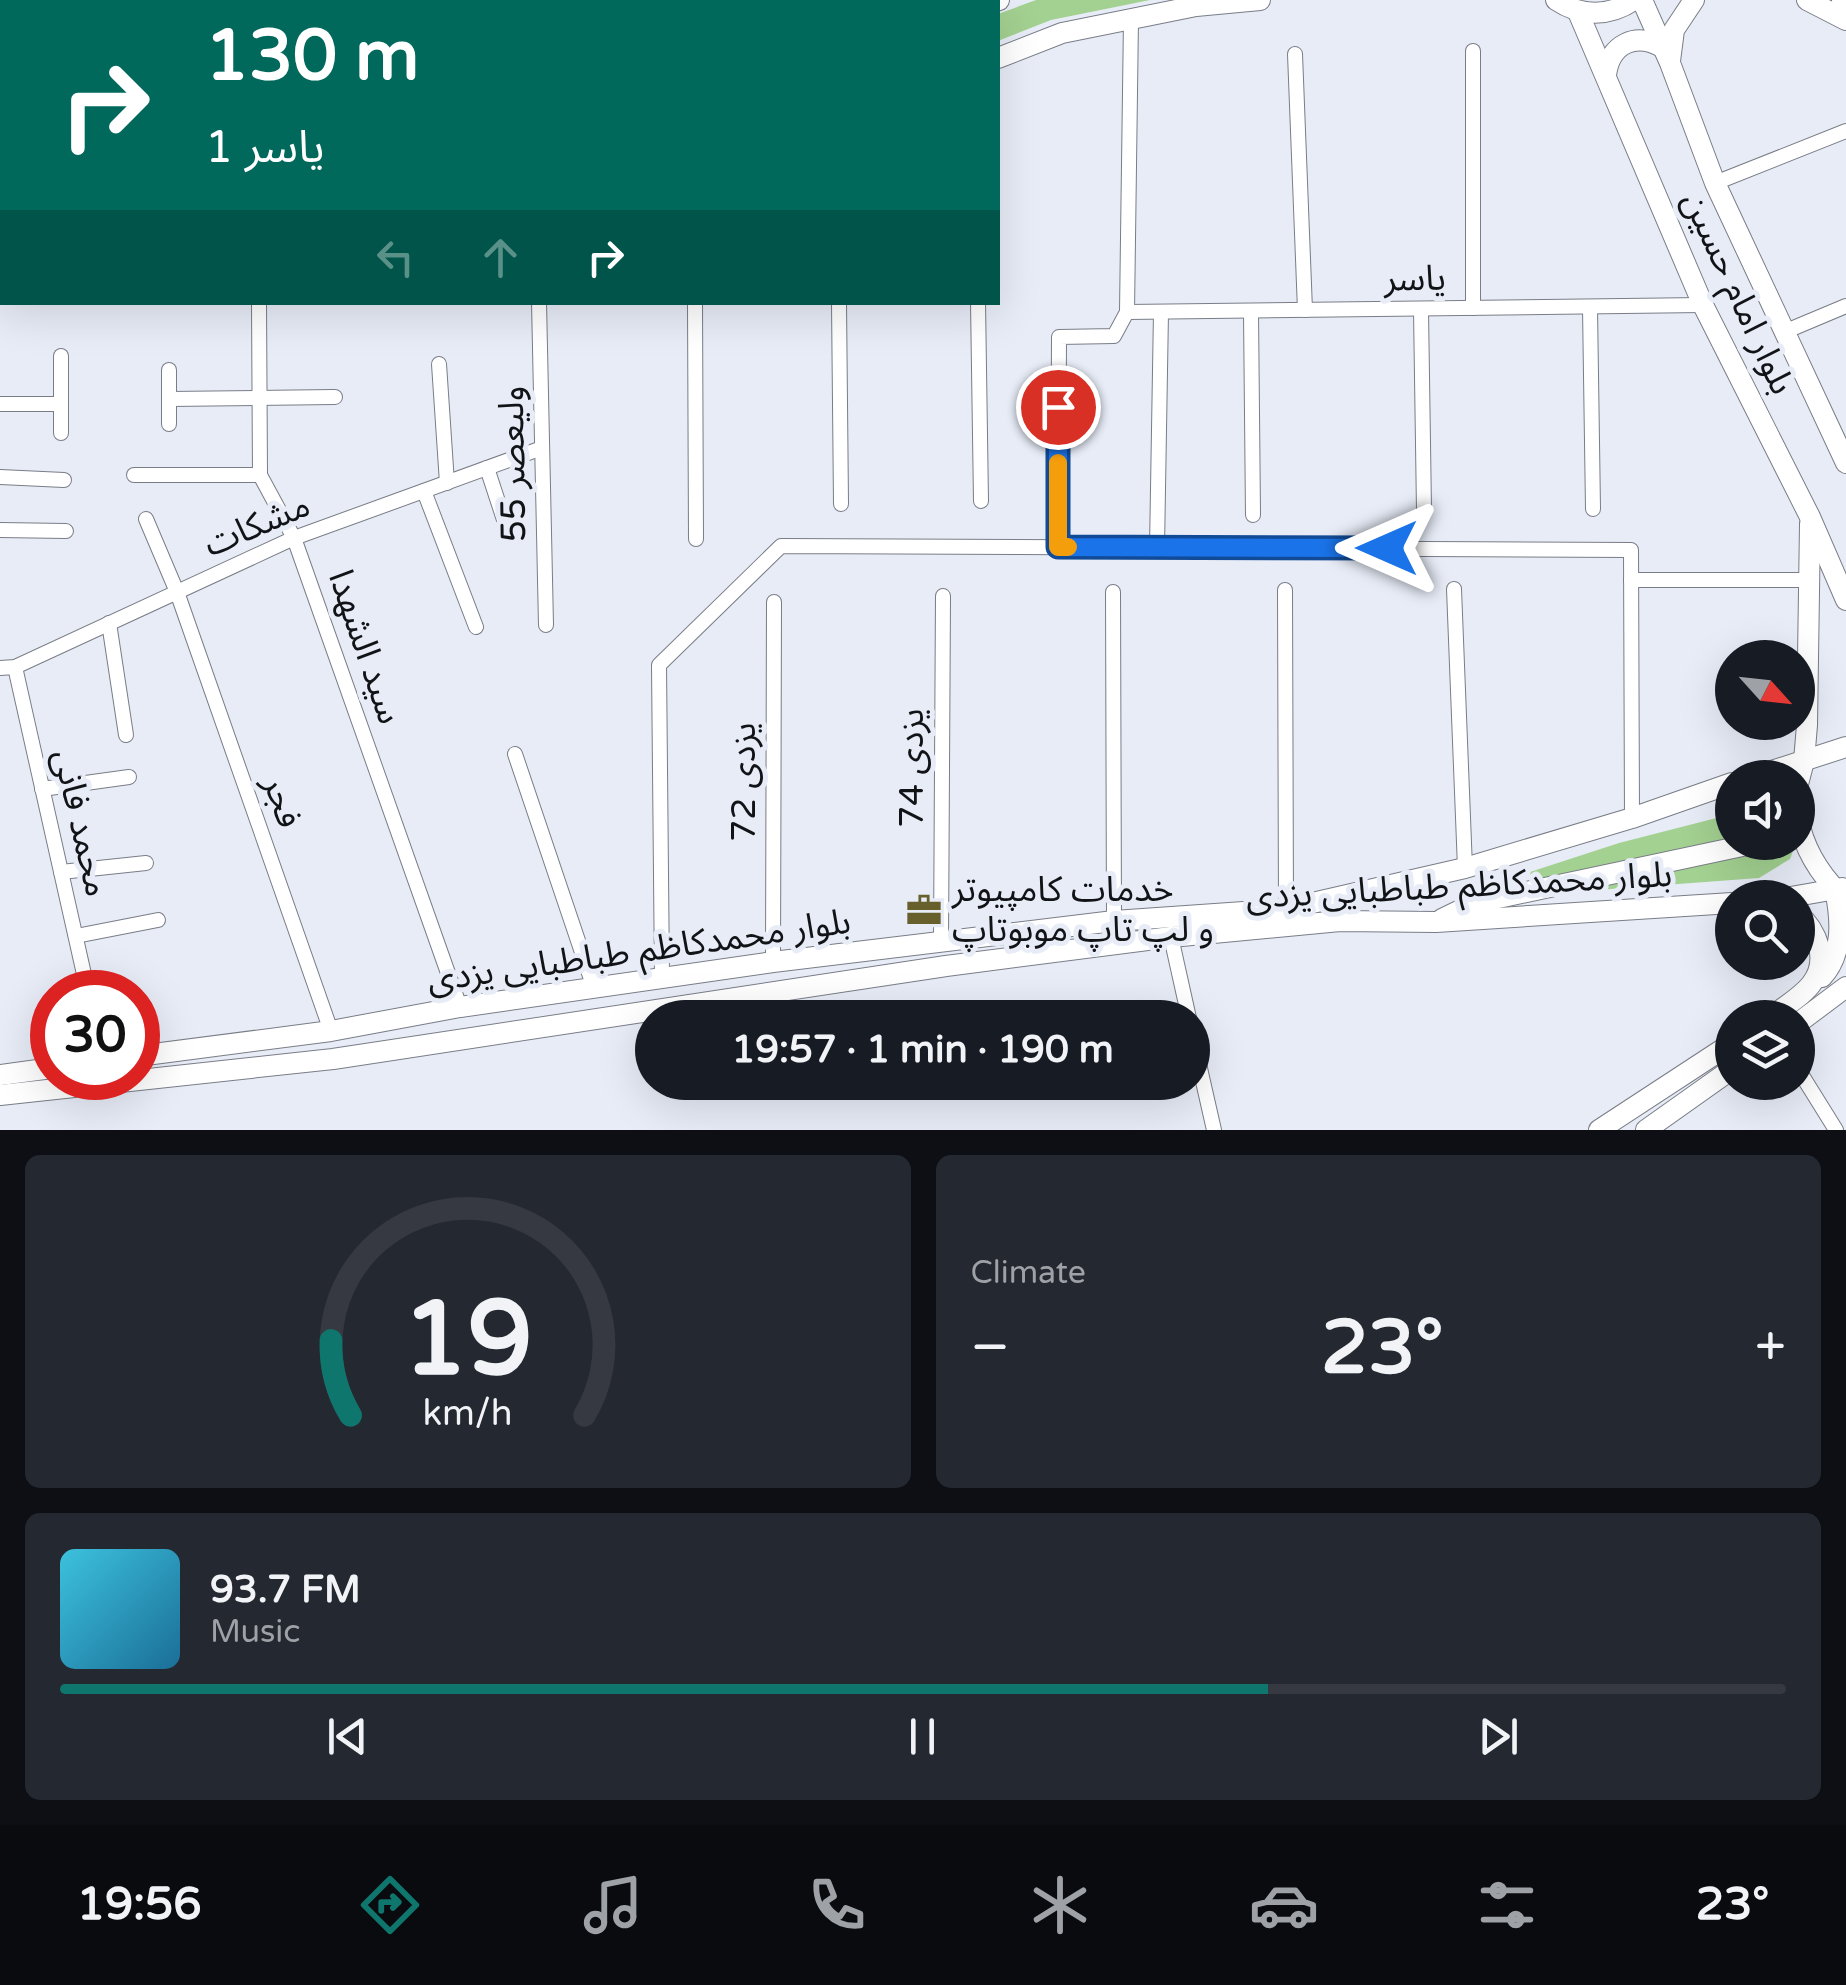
<!DOCTYPE html>
<meta charset="utf-8">
<style>
:root{--surface:#171b24;--page:#242831;--text:#f1f3f6;--muted:#9ea1a6;--line:#363941;--accent:#0f766e}
body{margin:0;font-family:"Varela Round","Noto Sans Arabic",sans-serif;background:var(--page);color:var(--text);height:100vh;display:flex;flex-direction:column;font-size:38px;white-space:nowrap}
*{box-sizing:border-box;margin:0}
p{font-size:32px;color:var(--muted)}
.icon{flex:none;width:55px;height:55px;fill:none;stroke:currentColor;stroke-width:2;stroke-linecap:round;stroke-linejoin:round}
.map{position:relative;height:1130px;overflow:hidden}
.panel{display:flex;flex-direction:column;gap:25px;padding:25px;background:#0d0f14;flex:1}
.panel>*{flex:none}
.guide{position:absolute;left:0px;top:0px;width:1000px;height:305px;box-shadow:0 10px 40px #0002;background:#00695c;color:#fff;overflow:hidden}
.needle{width:65px;rotate:117deg}
.controls{position:absolute;left:1715px;top:640px;display:grid;gap:20px}
.controls a{display:grid;place-items:center;width:100px;height:100px;border-radius:50%;background:var(--surface);box-shadow:0 10px 40px #0002;font-size:50px}
.speed{position:absolute;left:30px;top:970px;display:flex;gap:20px;font-size:50px;font-weight:700;text-align:center}
.speed>*{display:grid;place-content:center;width:130px;height:130px;border-radius:50%;background:var(--surface);box-shadow:0 10px 40px #0002;line-height:1}
.speed .limit{border:15px solid #d22;background:#fff;color:#111}
.pin{position:absolute;display:grid;place-items:center;width:85px;height:85px;color:#fff;margin:-42px;border:5px solid #fff;border-radius:50%;box-shadow:0 2px 10px #0007}
.me{position:absolute;width:110px;margin:-55px;rotate:270deg;stroke-linejoin:round;filter:drop-shadow(0 0 8px #0008)}
.turn{display:flex;align-items:center;gap:35px;height:210px;padding:0 40px;font-size:45px}
.turn .icon{width:130px;height:130px;stroke-width:2.5}
.turn b{display:block;font-size:70px;line-height:85px}
.lanes{display:flex;align-items:center;height:95px;padding:0 40px;background:#0003;justify-content:center;gap:50px;direction:ltr}
.lanes .off{opacity:.35}
.big{font-size:75px;font-weight:800;line-height:1.1}
.panel .widget{flex:1;display:flex;flex-direction:column;justify-content:center;gap:15px;min-width:0;padding:0 35px;border-radius:15px;background:var(--page)}
.panel .dial{align-items:center;gap:0}
.dial svg{height:260px;overflow:visible;fill:none;stroke:var(--line);stroke-width:7;stroke-linecap:round;text-anchor:middle}
.dial text{fill:var(--text);stroke:none}
.song{display:flex;align-items:center;gap:30px}
.cover{width:120px;height:120px;border-radius:15px;background:linear-gradient(135deg,hsl(190 70% 55%),hsl(200 70% 35%))}
.played{height:10px;border-radius:5px;background:linear-gradient(90deg,var(--accent) 70%,var(--line) 70%)}
.keys{display:flex;justify-content:space-around;direction:ltr}
.heat{display:flex;justify-content:space-between;align-items:center;font-size:55px;direction:ltr}
.panel .tiles{flex:1;display:grid;gap:25px;grid-template-columns:1fr 1fr}
.widget:last-child{grid-column:span 2}
.trip{position:absolute;left:635px;top:1000px;width:575px;height:100px;border-radius:50px;background:var(--surface);box-shadow:0 10px 40px #0002;font-weight:800;line-height:100px;text-align:center}
.menu{display:flex;height:160px;justify-content:space-around;align-items:center;background:#090b0e;color:var(--muted)}
.menu .icon{width:70px;height:70px}
.menu .current{color:var(--accent)}
.menu b{font-size:45px;color:var(--text)}
.map>svg:first-child{display:block}
.green{fill:#a3d191}
.lines{fill:none;stroke-linecap:round;stroke-linejoin:round}
.street-casing{stroke:#797d87;stroke-width:16}
.secondary-casing{stroke:#797d87;stroke-width:22}
.street{stroke:#fff;stroke-width:14}
.secondary{stroke:#fff;stroke-width:20}
.route-casing{stroke:#114b97;stroke-width:25}
.route{stroke:#1a73e8;stroke-width:18}
.slow{stroke:#f59e0b;stroke-width:18}
.labels{text-anchor:middle;dominant-baseline:central;stroke-width:10;stroke-linejoin:round;paint-order:stroke}
.street-label{font-size:35px;fill:#111316;stroke:#e7ecf7}
.poi-label{font-size:35px;fill:#111316;stroke:#e7ecf7;text-anchor:start}
</style>
<div class="map">
<svg width="1846" height="1130" viewBox="0 0 1846 1130">
<rect width="100%" height="100%" fill="#e7ecf7"/>
<g class="green">
<polygon points="1036,0 1150,0 1051,20 998,41 998,14"/>
<polygon points="1732,814 1732,842 1796,843 1790,859 1759,878 1557,893 1531,892 1530,872 1619,843"/>
</g>
<g class="lines">
<defs>
<g id="street">
<polyline points="260,0 260,2"/>
<polyline points="427,0 427,2"/>
<polyline points="771,0 771,2"/>
<polyline points="89,2 89,0"/>
<polyline points="463,2 540,0"/>
<polyline points="600,2 600,0"/>
<polyline points="1473,51 1473,308"/>
<polyline points="1295,54 1305,310"/>
<polyline points="0,99 2,99"/>
<polyline points="1715,183 1846,131"/>
<polyline points="259,302 260,475 294,538 460,1007"/>
<polyline points="539,302 546,625"/>
<polyline points="695,302 696,539"/>
<polyline points="839,302 841,504"/>
<polyline points="978,302 981,501"/>
<polyline points="1590,308 1593,509"/>
<polyline points="1421,310 1424,510"/>
<polyline points="1127,312 1703,305"/>
<polyline points="1251,312 1253,515"/>
<polyline points="1784,332 1846,306"/>
<polyline points="439,364 447,483"/>
<polyline points="169,370 169,424"/>
<polyline points="169,399 335,397"/>
<polyline points="0,404 61,404"/>
<polyline points="61,433 61,356"/>
<polyline points="487,468 508,532"/>
<polyline points="134,475 260,475"/>
<polyline points="0,477 64,480"/>
<polyline points="424,491 476,627"/>
<polyline points="146,519 177,592 331,1031"/>
<polyline points="0,530 66,531"/>
<polyline points="1058,547 1059,337 1114,336 1127,312 1131,19"/>
<polyline points="1157,548 1161,312"/>
<polyline points="1631,580 1810,580"/>
<polyline points="1454,589 1465,868"/>
<polyline points="1285,590 1286,909"/>
<polyline points="1113,592 1114,921"/>
<polyline points="109,623 126,735"/>
<polyline points="15,667 88,992"/>
<polyline points="0,668 15,667 294,538 542,448"/>
<polyline points="515,754 594,988"/>
<polyline points="42,789 129,777"/>
<polyline points="61,872 146,863"/>
<polyline points="76,936 158,920"/>
<polyline points="1171,937 1189,1018"/>
<polyline points="941,942 943,596"/>
<polyline points="773,962 774,602"/>
<polyline points="662,978 659,665 781,546 1631,550 1632,818"/>
<polyline points="1192,1033 1214,1130"/>
<polyline points="1798,1069 1836,1130"/>
</g>
<g id="secondary">
<path d="M1556 0C1581 17 1609 17 1634 0"/>
<polyline points="1642,0 1670,63 1715,183 1846,463"/>
<polyline points="1807,0 1846,20"/>
<polyline points="1842,0 1846,2"/>
<polyline points="993,2 999,0"/>
<polyline points="1578,12 1703,305 1810,517 1846,600"/>
<polyline points="998,58 1062,33 1196,6 1260,0"/>
<polyline points="1670,61 1674,30 1694,0"/>
<path d="M1606 75C1610 44 1635 32 1662 47"/>
<polyline points="0,229 2,229"/>
<polyline points="0,283 2,283"/>
<polyline points="1750,778 1846,747"/>
<polyline points="1798,784 1804,761 1807,725 1810,524"/>
<path d="M1798 818C1804 850 1820 875 1843 897"/>
<polyline points="1785,898 1842,888"/>
<polyline points="1442,919 1475,903 1761,842"/>
<path d="M1822 977C1844 953 1841 919 1835 889"/>
<path d="M1769 1018C1795 999 1828 983 1819 947 1815 933 1809 923 1798 914"/>
<polyline points="1798,1023 1846,987"/>
<polyline points="138,1056 331,1031 460,1007 773,962 1114,921 1286,909 1465,868 1632,818 1732,783"/>
<polyline points="0,1075 52,1068"/>
<polyline points="0,1095 333,1059 946,966 1171,937 1340,921 1436,922 1732,903"/>
<polyline points="1599,1130 1732,1043"/>
<polyline points="1646,1130 1732,1069"/>
</g>
</defs>
<use href="#street" class="street-casing"/>
<use href="#secondary" class="secondary-casing"/>
<use href="#street" class="street"/>
<use href="#secondary" class="secondary"/>
</g>
<g class="lines">
<defs>
<polyline id="route" points="1058,407 1058,547 1387,548"/>
</defs>
<use href="#route" class="route-casing"/>
<use href="#route" class="route"/>
<polyline class="slow" points="1058,463 1058,547 1068,547"/>
</g>
<defs>
<symbol id="office-bare" viewBox="-9 -9 18 18"><path d="M-6-3h4V-5.5h4V-3h4V5H-6ZM-1-4.5V-3h2v-1.5ZM-6 0V1H6V0Z" fill="#67602d" stroke="#e7ecf7" stroke-width="2.5" paint-order="stroke"/></symbol>
</defs>
<g fill-rule="evenodd">
<use href="#office-bare" x="899" y="885" width="50" height="50"/>
</g>
<g class="labels">
<g class="street-label">
<text transform="translate(1415 279) rotate(-1)">یاسر</text>
<text transform="translate(1738 293) rotate(65)">بلوار امام حسین</text>
<text transform="translate(513 464) rotate(-91)">ولیعصر 55</text>
<text transform="translate(257 525) rotate(-23)">مشکات</text>
<text transform="translate(365 647) rotate(71)">سید الشهدا</text>
<text transform="translate(912 768) rotate(-90)">یزدی 74</text>
<text transform="translate(744 782) rotate(-90)">یزدی 72</text>
<text transform="translate(282 802) rotate(71)">فجر</text>
<text transform="translate(81 823) rotate(77)">محمد فانی</text>
<text transform="translate(1459 886) rotate(-3)">بلوار محمدکاظم طباطبایی یزدی</text>
<text transform="translate(639 951) rotate(-8)">بلوار محمدکاظم طباطبایی یزدی</text>
</g>
<g class="poi-label">
<text x="952" y="890">خدمات کامپیوتر<tspan x="952" dy="40">و لپ تاپ موبوتاپ</tspan></text>
</g>
</g>
</svg>
<div class="controls">
<a><svg class="needle" viewBox="-14 -14 28 28"><path d="M0-13l5 13h-10z" fill="#e53935"/><path d="M0 13l5-13h-10z" fill="#9ea1a6"/></svg></a>
<a><svg class="icon" aria-label="sound" viewBox="0 0 24 24"><path d="M4 9h4l5-4v14l-5-4H4zM17 9q2 3 0 6"/></svg></a>
<a><svg class="icon" aria-label="search" viewBox="0 0 24 24"><circle cx="10" cy="10" r="6"/><path d="M15 15l6 6"/></svg></a>
<a><svg class="icon" aria-label="layers" viewBox="0 0 24 24"><path d="M12 4l9 5-9 5-9-5zM3 14l9 5 9-5"/></svg></a>
</div>
<div class="speed"><div class="limit">30</div></div>
<div class="pin" style="left:1058px;top:407px;background:#d93025"><svg class="icon" aria-label="arrive" viewBox="0 0 24 24"><path d="M6 21V4h12l-3 4 3 4H6"/></svg></div>
<svg class="me" style="left:1387px;top:548px" viewBox="-20 -20 40 40"><path d="M0-17L14 15 0 8-14 15z" fill="#1a73e8" stroke="#fff" stroke-width="4"/></svg>
<div class="trip">19:57 · 1 min · 190 m</div>
<div class="guide">
<div class="turn"><svg class="icon" aria-label="right" viewBox="0 0 24 24"><path d="M7 20v-9h11M14 6l5 5-5 5"/></svg><div><b>130 m</b>یاسر 1</div></div>
<div class="lanes"><svg class="icon off" aria-label="left" viewBox="0 0 24 24"><path d="M17 20v-9H6M10 6l-5 5 5 5"/></svg><svg class="icon off" aria-label="ahead" viewBox="0 0 24 24"><path d="M12 20V5M6 11l6-6 6 6"/></svg><svg class="icon" aria-label="right" viewBox="0 0 24 24"><path d="M7 20v-9h11M14 6l5 5-5 5"/></svg></div>
</div>
</div>
<section class="panel">
<div class="tiles">
<div class="widget dial"><svg viewBox="0 0 100 80">
<path d="M14 69A42 42 0 1 1 86 69"/>
<path d="M14 69A42 42 0 0 1 8 46" stroke="#0f766e"/>
<text x="50" y="56" font-size="32" font-weight="700">19</text>
<text x="50" y="72" font-size="11">km/h</text>
</svg></div>
<div class="widget"><p>Climate</p>
<div class="heat"><a>−</a><b class="big">23°</b><a>+</a></div>
</div>
<div class="widget">
<div class="song"><i class="cover"></i><div><b>93.7 FM</b><p>Music</p></div></div>
<div class="played"></div>
<div class="keys"><svg class="icon" aria-label="previous" viewBox="0 0 24 24"><path d="M18 5L8 12l10 7zM5 5v14"/></svg><svg class="icon" aria-label="pause" viewBox="0 0 24 24"><path d="M8 5v14M16 5v14"/></svg><svg class="icon" aria-label="next" viewBox="0 0 24 24"><path d="M6 5l10 7-10 7zM19 5v14"/></svg></div>
</div>
</div>
</section>
<nav class="menu">
<b>19:56</b>
<svg class="icon current" aria-label="directions" viewBox="0 0 24 24"><path d="M12 3l9 9-9 9-9-9zM9 14v-3h6M13 9l2 2-2 2"/></svg>
<svg class="icon" aria-label="music" viewBox="0 0 24 24"><path d="M9 18V5l10-2v13"/><circle cx="6" cy="18" r="3"/><circle cx="16" cy="16" r="3"/></svg>
<svg class="icon" aria-label="phone" viewBox="0 0 24 24"><path d="M5 4h4l2 5-3 2q2 4 5 5l2-3 5 2v4C11 20 4 13 5 4z"/></svg>
<svg class="icon" aria-label="climate" viewBox="0 0 24 24"><path d="M12 3v18M4 7l16 10M4 17L20 7"/></svg>
<svg class="icon" aria-label="car" viewBox="0 0 24 24"><path d="M5 17H2v-5l4-1 3-4h7l3 4 3 1v5h-3M9 17h6M6 11h13"/><circle cx="7" cy="17" r="2"/><circle cx="17" cy="17" r="2"/></svg>
<svg class="icon" aria-label="filters" viewBox="0 0 24 24"><path d="M4 7h16M4 17h16"/><circle cx="9" cy="7" r="2"/><circle cx="15" cy="17" r="2"/></svg>
<b>23°</b>
</nav>
